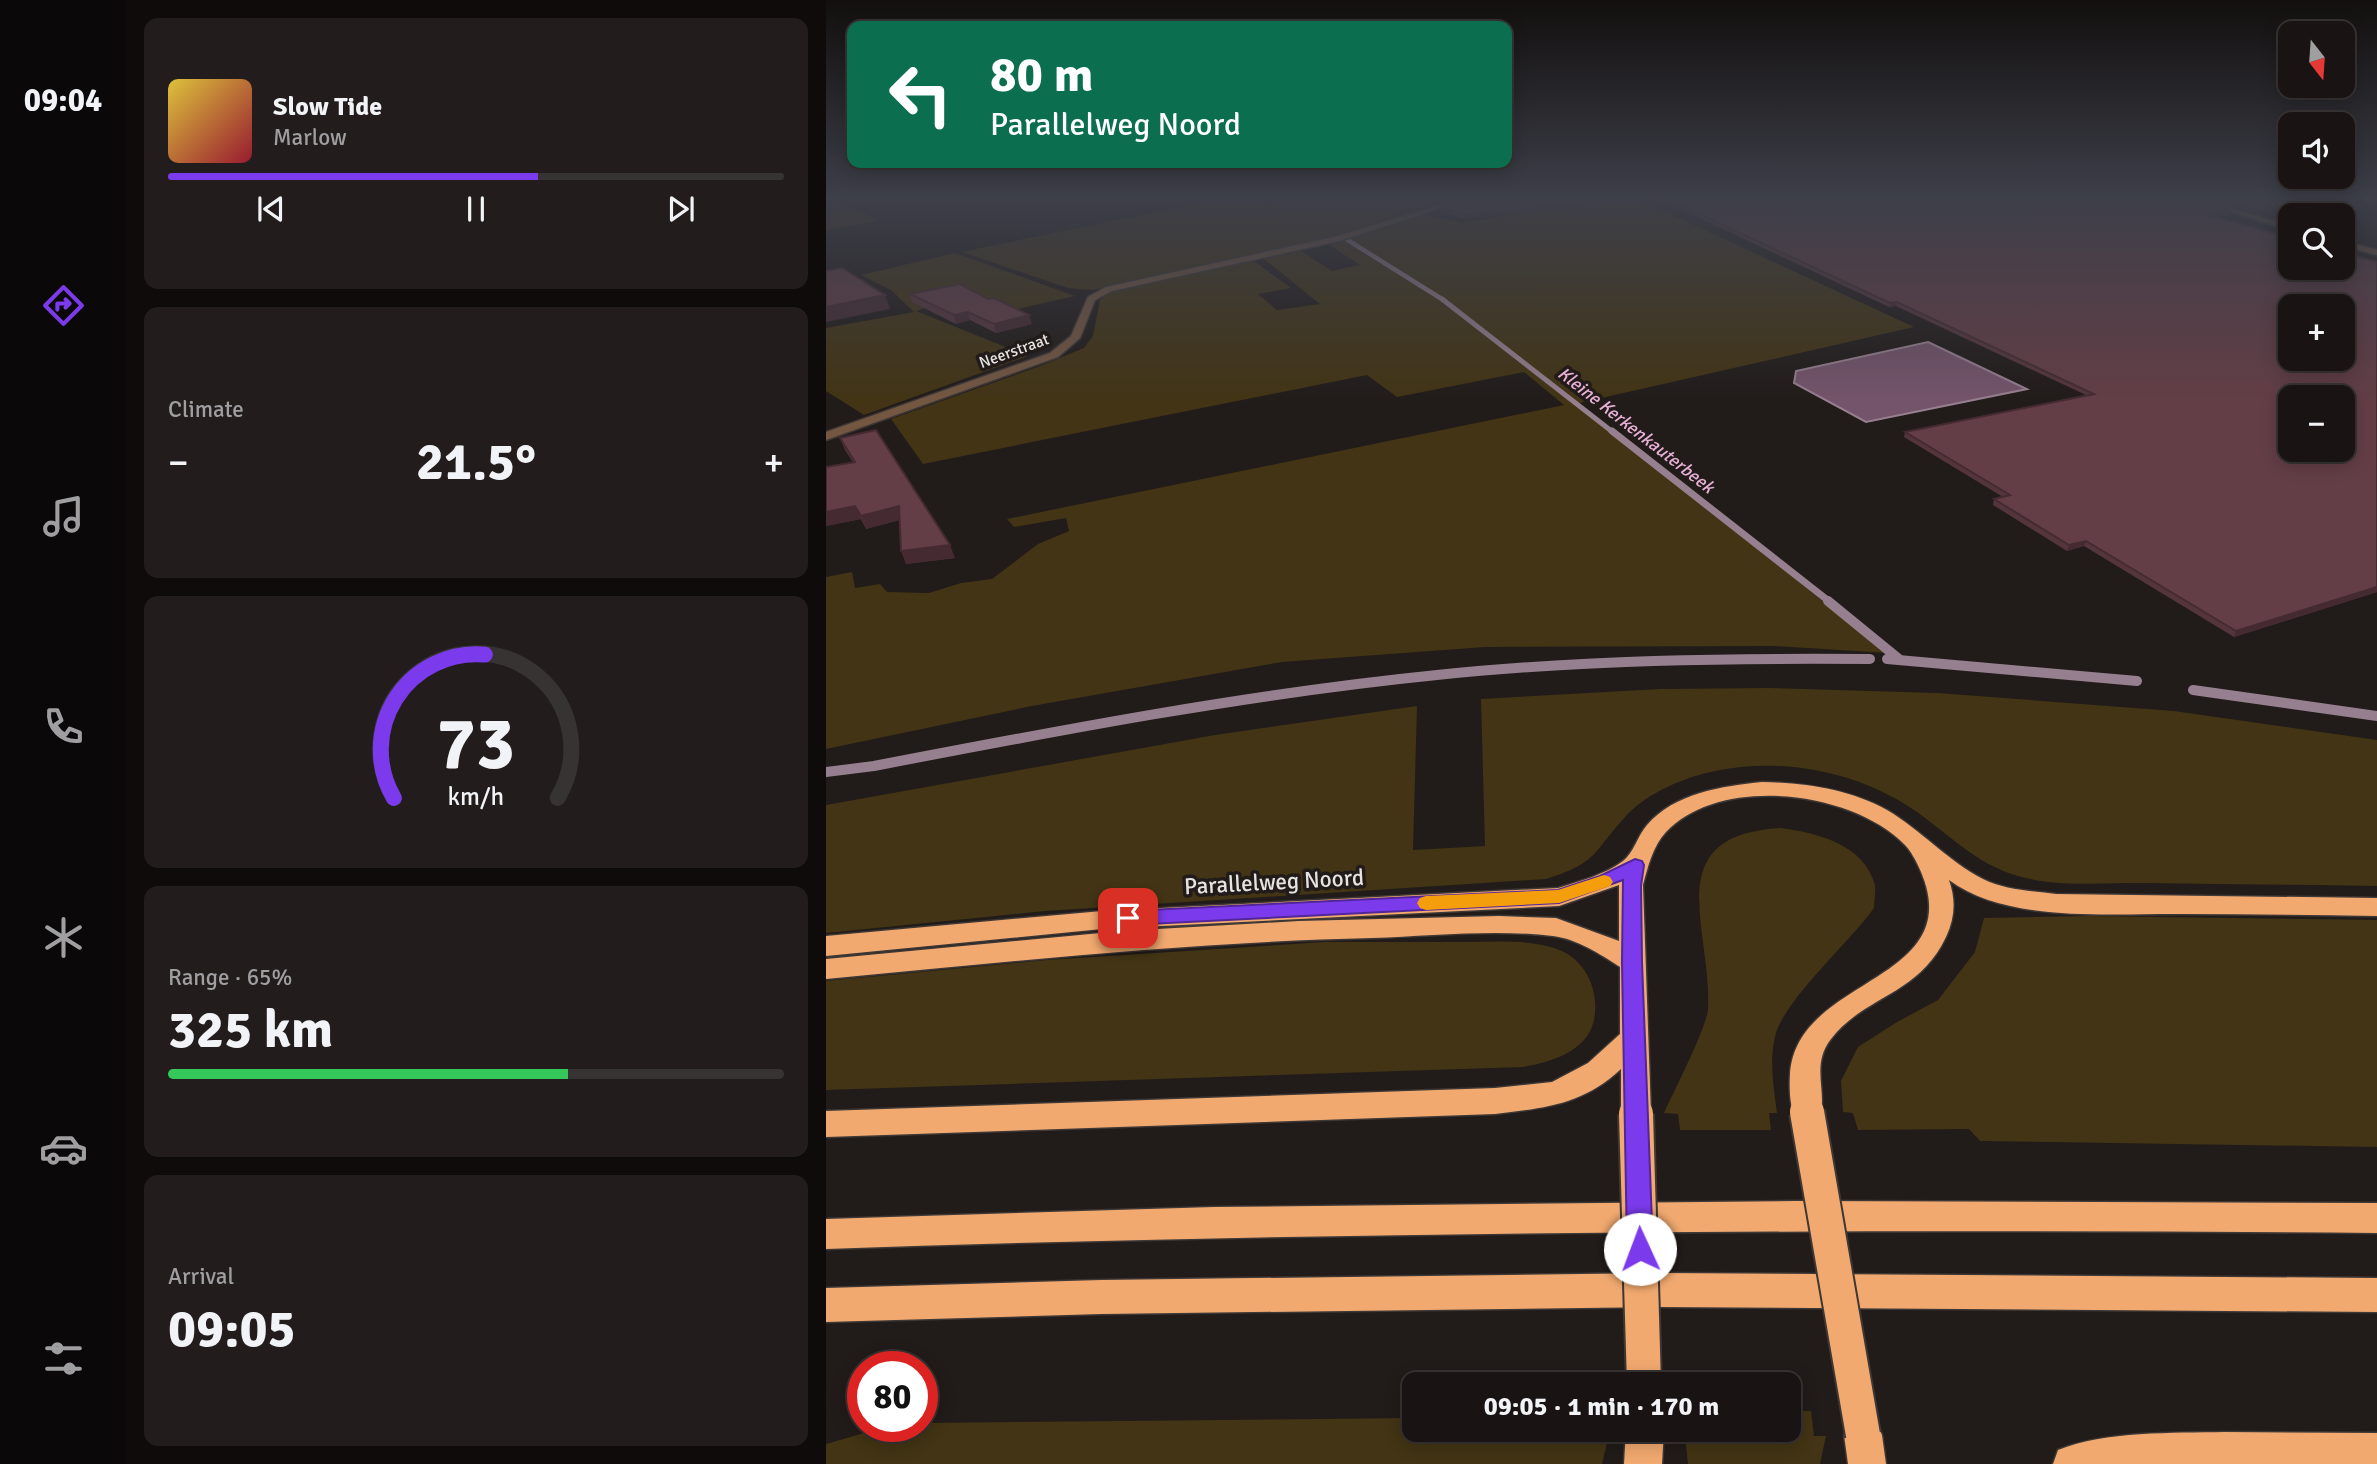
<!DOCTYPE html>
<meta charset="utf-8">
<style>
:root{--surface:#191413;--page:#221d1c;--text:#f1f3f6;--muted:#9f9ea0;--line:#373333;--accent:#7c3aed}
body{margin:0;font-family:Signika,sans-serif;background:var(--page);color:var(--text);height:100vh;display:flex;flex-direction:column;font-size:26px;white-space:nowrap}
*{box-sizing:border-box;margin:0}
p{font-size:23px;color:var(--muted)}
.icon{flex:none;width:38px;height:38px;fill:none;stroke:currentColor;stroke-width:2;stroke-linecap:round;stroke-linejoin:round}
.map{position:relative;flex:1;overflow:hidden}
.side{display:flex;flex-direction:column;gap:18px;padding:18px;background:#0e0b0a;width:700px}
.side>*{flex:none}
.guide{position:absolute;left:21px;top:21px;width:665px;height:147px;border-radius:14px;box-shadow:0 4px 18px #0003,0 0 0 2px var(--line);background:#0b6e4f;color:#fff;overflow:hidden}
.needle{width:46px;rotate:163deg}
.tools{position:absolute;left:1452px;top:21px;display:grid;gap:14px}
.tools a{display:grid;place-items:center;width:77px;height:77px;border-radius:14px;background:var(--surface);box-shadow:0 4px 18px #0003,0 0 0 2px var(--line);font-size:35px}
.speed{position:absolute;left:21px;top:1351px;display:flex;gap:14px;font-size:35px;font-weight:700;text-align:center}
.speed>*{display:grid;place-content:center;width:91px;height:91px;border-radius:50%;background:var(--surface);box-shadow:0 4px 18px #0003,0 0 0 2px var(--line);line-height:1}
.speed .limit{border:10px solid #d22;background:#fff;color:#111}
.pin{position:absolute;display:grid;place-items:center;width:60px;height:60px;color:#fff;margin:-30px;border-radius:14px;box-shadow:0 4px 10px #0006}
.me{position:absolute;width:77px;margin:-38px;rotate:358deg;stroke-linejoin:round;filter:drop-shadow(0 0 5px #0008)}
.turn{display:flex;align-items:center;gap:24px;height:147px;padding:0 28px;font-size:32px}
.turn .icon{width:91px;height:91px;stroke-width:2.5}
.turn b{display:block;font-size:49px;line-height:60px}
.big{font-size:52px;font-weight:700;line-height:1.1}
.side .tile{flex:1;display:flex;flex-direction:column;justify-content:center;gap:10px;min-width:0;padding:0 24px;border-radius:14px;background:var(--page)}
.side .dial{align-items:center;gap:0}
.dial svg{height:182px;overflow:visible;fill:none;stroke:var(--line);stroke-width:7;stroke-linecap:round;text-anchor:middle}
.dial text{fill:var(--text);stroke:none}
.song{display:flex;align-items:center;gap:21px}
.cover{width:84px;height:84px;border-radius:10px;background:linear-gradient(135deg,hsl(50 70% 55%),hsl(350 70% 35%))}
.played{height:7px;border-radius:4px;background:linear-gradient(90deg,var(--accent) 60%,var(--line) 60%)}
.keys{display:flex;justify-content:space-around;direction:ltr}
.heat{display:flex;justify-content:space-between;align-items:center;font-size:38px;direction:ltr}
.charge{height:10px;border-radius:5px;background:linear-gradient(90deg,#34c759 65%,var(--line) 0)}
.trip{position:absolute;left:576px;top:1372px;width:399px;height:70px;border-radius:14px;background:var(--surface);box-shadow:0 4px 18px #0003,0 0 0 2px var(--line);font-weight:700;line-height:70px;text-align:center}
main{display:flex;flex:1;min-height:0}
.tab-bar{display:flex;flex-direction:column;width:126px;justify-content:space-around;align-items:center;background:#0a0808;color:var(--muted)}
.tab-bar .icon{width:49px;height:49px}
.tab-bar .current{color:var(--accent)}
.tab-bar b{font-size:32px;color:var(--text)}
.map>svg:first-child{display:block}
.green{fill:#423414}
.water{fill:#74546a;stroke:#967f8e;stroke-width:2}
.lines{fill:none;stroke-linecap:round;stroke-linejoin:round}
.stream-far3{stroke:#967f8e;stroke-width:4.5}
.stream-far2{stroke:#967f8e;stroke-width:5}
.stream-far1{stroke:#967f8e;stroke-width:7}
.stream{stroke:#967f8e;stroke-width:10}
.minor-casing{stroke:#3d3735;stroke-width:3}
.highway-casing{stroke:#3d3735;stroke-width:3}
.minor{fill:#745741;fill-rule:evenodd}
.highway{fill:#f1a96f;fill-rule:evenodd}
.highway-bridge-casing{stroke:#3d3735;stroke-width:38;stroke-linecap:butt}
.highway-bridge{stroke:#f1a96f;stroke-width:34}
.wall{fill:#55353c}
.shaded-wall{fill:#452b31}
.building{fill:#633e46;stroke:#452b31;stroke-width:2;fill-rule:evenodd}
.route{fill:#7c3aed;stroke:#51269a;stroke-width:2}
.slow{fill:#f59e0b}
.labels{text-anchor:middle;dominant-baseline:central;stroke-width:7;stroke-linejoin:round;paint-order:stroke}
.far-street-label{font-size:16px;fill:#e7e3e1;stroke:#211b19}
.far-water-label{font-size:18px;font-style:italic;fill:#e9b0d7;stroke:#211b19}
.near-street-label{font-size:23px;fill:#e7e3e1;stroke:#211b19}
</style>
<main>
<nav class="tab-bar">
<b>09:04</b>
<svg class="icon current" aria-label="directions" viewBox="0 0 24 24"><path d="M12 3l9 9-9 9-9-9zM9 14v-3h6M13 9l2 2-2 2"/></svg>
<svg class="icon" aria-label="music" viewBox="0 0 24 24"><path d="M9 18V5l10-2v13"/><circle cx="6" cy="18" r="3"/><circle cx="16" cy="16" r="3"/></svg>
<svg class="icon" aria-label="phone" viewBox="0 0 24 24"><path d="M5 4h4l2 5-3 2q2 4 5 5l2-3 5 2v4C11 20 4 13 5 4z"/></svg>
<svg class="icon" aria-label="climate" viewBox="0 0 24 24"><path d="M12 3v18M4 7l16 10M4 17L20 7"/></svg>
<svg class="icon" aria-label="car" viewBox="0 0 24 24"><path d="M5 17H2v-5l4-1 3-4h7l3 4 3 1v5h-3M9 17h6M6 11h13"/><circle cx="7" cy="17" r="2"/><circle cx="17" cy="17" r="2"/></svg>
<svg class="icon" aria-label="filters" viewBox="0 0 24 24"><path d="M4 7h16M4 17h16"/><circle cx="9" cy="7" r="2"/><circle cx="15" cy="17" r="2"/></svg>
</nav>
<section class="side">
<div class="tile">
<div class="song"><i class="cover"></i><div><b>Slow Tide</b><p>Marlow</p></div></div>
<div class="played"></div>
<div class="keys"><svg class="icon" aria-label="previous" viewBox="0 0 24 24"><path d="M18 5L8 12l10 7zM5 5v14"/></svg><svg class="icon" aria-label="pause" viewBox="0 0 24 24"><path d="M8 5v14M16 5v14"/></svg><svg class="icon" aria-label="next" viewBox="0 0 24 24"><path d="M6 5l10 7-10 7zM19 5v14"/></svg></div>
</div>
<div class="tile"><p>Climate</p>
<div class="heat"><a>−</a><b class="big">21.5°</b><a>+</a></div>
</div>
<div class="tile dial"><svg viewBox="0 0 100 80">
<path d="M14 69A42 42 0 1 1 86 69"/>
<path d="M14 69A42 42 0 0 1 54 6" stroke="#7c3aed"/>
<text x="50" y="56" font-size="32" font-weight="700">73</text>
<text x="50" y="72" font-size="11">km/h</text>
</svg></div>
<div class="tile"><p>Range · 65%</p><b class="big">325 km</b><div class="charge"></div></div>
<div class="tile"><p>Arrival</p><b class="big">09:05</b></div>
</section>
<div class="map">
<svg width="1551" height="1464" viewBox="0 0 1551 1464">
<rect width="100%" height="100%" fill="#211b19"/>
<g class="green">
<polygon points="0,198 7,198 53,221 0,230"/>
<polygon points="361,198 621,198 624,199 480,245 266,290 242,288 136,252 373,203"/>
<polygon points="816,201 1088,327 749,404 1062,653 947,646 659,647 456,662 206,706 0,749 0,577 26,572 29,588 54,584 61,592 103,593 135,583 166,579 212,544 243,531 240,518 188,527 181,519 738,405 698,372 571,397 541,375 97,464 65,419 217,365 258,348 267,336 274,300 283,292 306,285 428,261 465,288 432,294 451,310 494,304 438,259 475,251 506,271 534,265 502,244 557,229 598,214 635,223 717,209"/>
<polygon points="129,253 249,296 191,309 178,302 158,306 139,296 90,311 202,356 38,415 0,391 0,328 88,312 65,290 35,275"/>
<path d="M943 688 1112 693 1348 711 1551 740V886C1473 885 1396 884 1318 883 1279 883 1229 887 1192 876 1156 866 1132 843 1103 821 1044 774 963 756 889 771 859 777 821 793 800 816 766 853 772 863 720 879L219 911 0 933V805L389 735 591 706 587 850 659 846 655 699 834 689Z"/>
<path d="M955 828C991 833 1038 844 1049 885 1050 892 1048 901 1048 908 1024 942 956 1002 949 1037 943 1061 948 1089 951 1113H943L945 1130H854L852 1114 838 1113C847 1093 881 1027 882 1009 886 928 831 835 955 828Z"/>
<polygon points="1261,916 1551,920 1551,1147 1154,1141 1143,1129 1032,1130 1027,1113 1017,1112 1015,1081 1032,1047 1071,1022 1112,1000 1149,952 1158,918"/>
<path d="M498 942C545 942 591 942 637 942 667 942 699 939 728 948 759 957 774 990 768 1020 761 1052 725 1062 697 1067L0 1090V981L221 960Z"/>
<polygon points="963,1411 985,1411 988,1436 1000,1436 994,1464 862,1464 859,1436 875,1436 875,1430 962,1430"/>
<polygon points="588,1418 588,1430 769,1430 769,1443 781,1443 776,1464 0,1464 0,1444 62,1426 96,1426 96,1423"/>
</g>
<polygon class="water" points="1102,342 1201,389 1040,422 968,383 970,371"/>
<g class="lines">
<polyline class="stream-far3" points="520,239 619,301"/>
<polyline class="stream-far2" points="616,299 788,433"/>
<polyline class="stream-far1" points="786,431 1004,602"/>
<g class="stream">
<polyline points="1002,601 1073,659"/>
<polyline points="1061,659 1311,681"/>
<polyline points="1367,690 1551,716"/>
<path d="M0 772 48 766C235 730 422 694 611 675 755 660 899 658 1044 659"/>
</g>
<defs>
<g id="minor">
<polygon points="637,198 647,198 513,241 286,291 269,300 254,338 232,357 0,440 0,432 224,353 245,336 262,297 280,287 508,237"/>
<polygon points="1358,198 1368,198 1465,226 1465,230"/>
<polygon points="1517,241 1551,250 1551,255 1517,246"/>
</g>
<g id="highway">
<path d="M936 782C979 783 1023 789 1061 810 1095 830 1122 861 1157 879 1179 890 1205 891 1230 894L1551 898V916C1487 915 1422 914 1358 914 1288 913 1182 924 1123 880 1130 900 1129 918 1120 937 1092 996 1039 995 1005 1039 983 1067 1004 1095 992 1121L981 1125 970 1121C964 1107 963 1090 964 1074 970 980 1127 983 1100 886 1097 874 1087 853 1079 845 1027 791 895 774 840 832 827 846 822 866 817 885L825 1114 821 1123 810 1127 799 1123 795 1114V1069C757 1105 718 1108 669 1114L0 1137V1111L669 1088 726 1082 762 1063 794 1034V967C774 954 751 939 727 936 668 929 605 936 546 938 363 942 182 962 0 979V959L296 931 473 921 673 916 730 918 793 941V885L733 906 276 929 0 956V936L276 911 732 888C754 881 778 875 797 861 807 854 812 835 821 825 848 793 897 786 936 782Z"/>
<path d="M969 1201 1551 1203V1233C1034 1229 517 1231 0 1249V1219L388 1207Z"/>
<polygon points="834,1273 1551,1278 1551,1312 834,1307 275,1314 0,1322 0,1288 275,1280"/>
<polygon points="1037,1416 1050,1422 1056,1435 1060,1464 1022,1464 1018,1435 1024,1422"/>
<polygon points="800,1430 838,1430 836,1464 798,1464"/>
<path d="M1398 1432 1551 1433V1464H1227L1232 1450C1279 1431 1348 1433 1398 1432Z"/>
</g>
</defs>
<use href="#minor" class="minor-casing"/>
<use href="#highway" class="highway-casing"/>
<use href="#minor" class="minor"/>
<use href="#highway" class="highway"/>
<defs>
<g id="highway-bridge">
<polyline points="981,1112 1037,1435"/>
<polyline points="810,1114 818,1384"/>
</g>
</defs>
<use href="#highway-bridge" class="highway-bridge-casing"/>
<use href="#highway-bridge" class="highway-bridge"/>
</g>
<g class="wall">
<polygon points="565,198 629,198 598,207"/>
<polygon points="646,198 831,198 639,219 614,211 614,208"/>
<polygon points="831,198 1360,198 1405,215 1389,217 1551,262 1551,592 1408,637 1258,546 1241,551 1167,505 1168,499 1177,497 1078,437 1079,432 1260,395 1070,306 1063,307"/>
<polygon points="1376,198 1494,198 1501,199 1500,203 1427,212"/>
<polygon points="84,294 162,299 206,324 170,333 144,320 130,324 86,302"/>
<polygon points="14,438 129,558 80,564 73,520 40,529 35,519 0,526 27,462 19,450"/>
</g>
<g class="shaded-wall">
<polygon points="617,198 629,198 598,207 598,204"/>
<polygon points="799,198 831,198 639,219 639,215"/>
<polygon points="1501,199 1500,203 1427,212 1428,209"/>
<polygon points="1406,211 1405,215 1379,218 1380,214"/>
<polygon points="59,295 64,309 0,322 0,307"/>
<polygon points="1071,302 1070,306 1063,307 1064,303"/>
<polygon points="142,312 144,320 130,324 128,315"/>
<polygon points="203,315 206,324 170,333 168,324"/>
<polygon points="29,506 35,519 0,526 0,512"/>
<polygon points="73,506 78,519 40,529 35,516"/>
<polygon points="1260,541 1258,546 1241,551 1243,545"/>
<polygon points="124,545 129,558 80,564 75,551"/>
<polygon points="1551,587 1551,592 1408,637 1410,631"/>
</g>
<g class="building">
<polygon points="577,198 617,198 598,204"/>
<polygon points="646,198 799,198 639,215 614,208"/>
<path d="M839 198H1360L1406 211 1380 214 1465 238V268H1517V252L1551 262V587L1410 631 1260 541 1243 545 1168 499 1184 495 1079 432 1268 394 1071 302 1064 303ZM1465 306H1517V359H1465ZM1465 397H1517V450H1465Z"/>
<polygon points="1389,198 1494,198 1501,199 1428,209"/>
<polygon points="16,268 59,295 0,307 0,271"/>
<polygon points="134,284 162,299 168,298 203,315 168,324 142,312 128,315 84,294"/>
<polygon points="50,430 124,545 75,551 73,506 35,516 29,506 0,512 0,467 29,462 14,438"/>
</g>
<linearGradient id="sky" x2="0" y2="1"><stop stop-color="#120f0e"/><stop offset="0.49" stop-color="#3d3f49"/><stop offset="1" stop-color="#3d3f49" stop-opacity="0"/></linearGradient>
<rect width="1551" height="403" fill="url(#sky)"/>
<polygon class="route" points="809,859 816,861 818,865 815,886 816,962 827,1249 823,1258 814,1261 805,1258 801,1249 796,962 797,880 733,903 302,925 295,923 292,918 295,913 302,911 732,890 774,876"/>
<polygon class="slow" points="778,875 784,877 787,882 784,886 733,903 600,910 594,908 591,903 594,898 600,896 732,890"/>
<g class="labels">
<g class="far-street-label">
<text transform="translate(188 351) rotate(-20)">Neerstraat</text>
</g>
<g class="far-water-label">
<text transform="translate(810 430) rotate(38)">Kleine Kerkenkauterbeek</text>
</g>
<g class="near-street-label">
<text transform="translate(448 882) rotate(-3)">Parallelweg Noord</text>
</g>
</g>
</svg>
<div class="tools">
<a><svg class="needle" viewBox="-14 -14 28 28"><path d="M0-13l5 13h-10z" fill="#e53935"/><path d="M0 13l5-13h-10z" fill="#9f9ea0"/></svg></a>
<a><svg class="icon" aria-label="sound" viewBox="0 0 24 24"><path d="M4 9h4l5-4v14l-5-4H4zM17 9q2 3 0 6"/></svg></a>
<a><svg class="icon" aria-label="search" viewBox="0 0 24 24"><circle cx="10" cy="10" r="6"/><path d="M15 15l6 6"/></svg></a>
<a>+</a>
<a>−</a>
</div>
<div class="speed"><div class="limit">80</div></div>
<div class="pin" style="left:302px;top:918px;background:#d93025"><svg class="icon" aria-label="arrive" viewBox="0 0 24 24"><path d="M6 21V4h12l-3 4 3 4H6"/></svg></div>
<svg class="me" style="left:814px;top:1249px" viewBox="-20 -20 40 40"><circle r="19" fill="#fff"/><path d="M0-13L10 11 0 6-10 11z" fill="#7c3aed"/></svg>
<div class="trip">09:05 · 1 min · 170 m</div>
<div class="guide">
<div class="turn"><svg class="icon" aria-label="left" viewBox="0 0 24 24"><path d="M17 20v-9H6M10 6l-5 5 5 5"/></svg><div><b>80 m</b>Parallelweg Noord</div></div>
</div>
</div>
</main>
